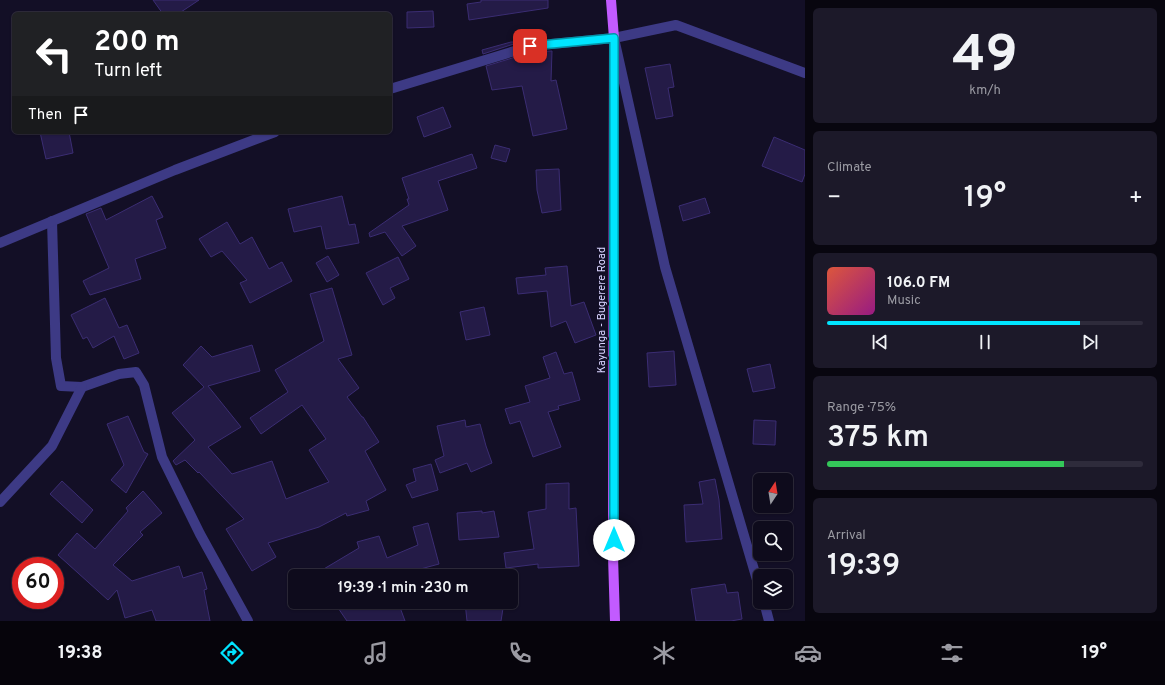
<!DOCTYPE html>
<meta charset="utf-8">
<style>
:root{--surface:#0e0b1c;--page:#1c1929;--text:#f1f3f6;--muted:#9b9ba3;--line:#2e2b3b;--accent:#00e5ff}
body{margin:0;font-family:Overpass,sans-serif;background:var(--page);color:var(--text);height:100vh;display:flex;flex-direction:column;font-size:15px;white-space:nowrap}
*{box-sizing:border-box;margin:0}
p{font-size:13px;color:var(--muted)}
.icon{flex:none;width:22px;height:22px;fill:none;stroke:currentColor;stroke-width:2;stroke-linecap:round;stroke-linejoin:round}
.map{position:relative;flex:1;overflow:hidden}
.panel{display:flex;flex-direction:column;gap:8px;padding:8px;background:#08060f;width:360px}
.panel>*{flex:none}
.guide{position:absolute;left:12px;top:12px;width:380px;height:122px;border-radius:6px;box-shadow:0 1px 3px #0004,0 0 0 1px var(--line);background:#202124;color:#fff;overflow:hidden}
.needle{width:26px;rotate:12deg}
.tools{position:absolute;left:753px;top:473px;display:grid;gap:8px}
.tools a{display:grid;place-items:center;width:40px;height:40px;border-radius:6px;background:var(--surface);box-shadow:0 1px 3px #0004,0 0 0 1px var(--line);font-size:20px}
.speed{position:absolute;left:12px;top:557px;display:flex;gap:8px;font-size:20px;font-weight:700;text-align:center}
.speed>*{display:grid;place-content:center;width:52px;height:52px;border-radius:50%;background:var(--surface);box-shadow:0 1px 3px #0004,0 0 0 1px var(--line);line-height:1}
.speed .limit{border:6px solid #d22;background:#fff;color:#111}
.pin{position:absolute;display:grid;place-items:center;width:34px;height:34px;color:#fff;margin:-17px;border-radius:8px;box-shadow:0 2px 6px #0006}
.me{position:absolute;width:44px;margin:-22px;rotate:0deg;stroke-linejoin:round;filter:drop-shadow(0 0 3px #0008)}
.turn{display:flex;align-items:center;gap:14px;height:84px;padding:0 16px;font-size:18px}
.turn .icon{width:52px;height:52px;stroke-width:2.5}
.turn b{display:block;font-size:28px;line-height:34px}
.then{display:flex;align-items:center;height:38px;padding:0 16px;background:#0003;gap:8px;font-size:15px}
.big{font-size:30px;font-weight:600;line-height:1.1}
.panel .widget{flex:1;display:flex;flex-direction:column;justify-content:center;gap:6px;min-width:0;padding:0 14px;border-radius:6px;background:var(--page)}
.panel .dial{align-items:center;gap:0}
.dial b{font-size:52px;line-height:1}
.song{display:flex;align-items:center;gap:12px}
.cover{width:48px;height:48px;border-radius:6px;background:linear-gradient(135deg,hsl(10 70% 55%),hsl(310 70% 35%))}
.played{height:4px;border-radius:2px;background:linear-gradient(90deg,var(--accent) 80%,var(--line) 80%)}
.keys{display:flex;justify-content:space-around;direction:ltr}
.heat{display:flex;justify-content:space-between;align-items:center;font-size:22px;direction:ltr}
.charge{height:6px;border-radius:3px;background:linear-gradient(90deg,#34c759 75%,var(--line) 0)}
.trip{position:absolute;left:288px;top:569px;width:230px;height:40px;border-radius:6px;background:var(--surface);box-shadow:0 1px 3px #0004,0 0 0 1px var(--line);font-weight:600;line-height:40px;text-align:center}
.menu{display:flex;height:64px;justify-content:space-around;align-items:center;background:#06040b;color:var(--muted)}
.menu .icon{width:28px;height:28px}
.menu .active{color:var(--accent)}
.menu b{font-size:18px;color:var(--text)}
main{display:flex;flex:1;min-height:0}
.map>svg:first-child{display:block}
.building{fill:#241b47;stroke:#3b2d73}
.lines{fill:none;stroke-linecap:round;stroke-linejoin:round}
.minor{stroke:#3d3a85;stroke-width:10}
.tertiary{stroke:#3d3a85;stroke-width:10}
.primary{stroke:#c25bff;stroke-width:10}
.route-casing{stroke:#0095a6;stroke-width:10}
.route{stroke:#00e5ff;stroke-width:7}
.labels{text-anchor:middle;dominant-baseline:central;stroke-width:4;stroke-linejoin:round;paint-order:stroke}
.street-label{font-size:11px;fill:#d9d4ff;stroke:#130f26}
</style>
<main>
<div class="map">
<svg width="805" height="621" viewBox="0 0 805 621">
<rect width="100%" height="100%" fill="#130f26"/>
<g class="building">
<polygon points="153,0 199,0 178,14 163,14"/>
<polygon points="481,0 548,0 548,8 469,20 467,4 481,2"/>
<polygon points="433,11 434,27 407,28 407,12"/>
<polygon points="511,42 520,42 483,54 482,50"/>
<polygon points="552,51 551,81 556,80 567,129 533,136 522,86 492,90 486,66 532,52"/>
<polygon points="670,64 674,87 668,88 673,116 656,119 645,68"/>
<polygon points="443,107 451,127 424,137 417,117"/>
<polygon points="40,132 69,132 73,153 46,159"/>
<polygon points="774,137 805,150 805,174 802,182 762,166"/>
<polygon points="495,145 510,149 506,162 491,158"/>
<polygon points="472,154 477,168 438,181 448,210 402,226 416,246 402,256 385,232 370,237 369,233 409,205 407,199 409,199 402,178"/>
<polygon points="559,169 561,210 542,213 537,190 536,170"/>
<polygon points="152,196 163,217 156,220 166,248 135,259 141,279 90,295 83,281 109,268 86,214 101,208 106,220"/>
<polygon points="342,196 349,225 355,224 359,243 326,249 321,226 294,232 288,209"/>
<polygon points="705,198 710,213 683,221 679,206"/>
<polygon points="227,222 240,244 252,237 269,269 282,262 292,281 250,303 240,283 247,280 222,251 211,257 199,239"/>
<polygon points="328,256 339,275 327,282 316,263"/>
<polygon points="398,257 409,279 390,288 395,298 383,305 366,273"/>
<polygon points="567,266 571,306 584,302 596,335 575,343 566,321 551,327 547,291 518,294 516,278 546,275 545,268"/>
<polygon points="332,288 352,355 338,359 359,388 347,397 362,417 363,417 379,442 365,451 386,490 366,501 369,510 347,516 346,513 319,527 268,543 276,557 252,571 226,529 244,519 199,472 198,473 185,460 176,465 173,461 195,440 172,413 204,387 183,365 201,346 212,357 252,345 260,371 208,386 241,427 208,447 232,474 272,461 286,499 329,482 309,450 326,439 302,405 261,434 250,418 288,392 275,370 324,341 310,294"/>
<polygon points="105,298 119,328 127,325 139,353 124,359 114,336 93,348 87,337 83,339 71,315"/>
<polygon points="484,307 490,335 466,340 460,312"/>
<polygon points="674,351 676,385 649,387 647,353"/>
<polygon points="556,352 564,374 572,372 580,400 558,406 559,409 548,412 561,447 533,457 520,421 510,424 505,409 530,402 525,386 550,378 543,357"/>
<polygon points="770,364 775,388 753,392 747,369"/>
<polygon points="128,416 144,452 148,454 126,493 111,480 124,465 107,424"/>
<polygon points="465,420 466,427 480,424 486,446 492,463 471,472 467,463 440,473 435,460 444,456 437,426"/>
<polygon points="754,420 776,421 775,445 753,444"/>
<polygon points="431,464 438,490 412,498 406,485 416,481 413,469"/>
<polygon points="715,479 719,500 722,539 686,542 684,505 703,504 699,482"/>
<polygon points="62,481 93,510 82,523 50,494"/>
<polygon points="569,483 569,509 576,508 579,566 538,568 538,564 506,568 504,553 534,549 528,512 546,509 546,484"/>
<polygon points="143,491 162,513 140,532 143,535 113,565 132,581 179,566 183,578 202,572 207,589 204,590 210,621 156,621 152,610 125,618 117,590 108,600 58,555 77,533 95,549 128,511 126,508"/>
<polygon points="482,511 482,513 494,511 499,537 459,540 457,513"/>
<polygon points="428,523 439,564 413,571 415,576 312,576 359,548 357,542 379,536 387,558 418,545 413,527"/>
<polygon points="725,584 727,593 738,592 742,619 731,621 696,621 691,589"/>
<polygon points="334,602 398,602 405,621 347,621"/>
<polygon points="465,602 504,602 501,621 467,621"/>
</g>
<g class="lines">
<g class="minor">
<polyline points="52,221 56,358 61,386 82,387 119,374 136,372 144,385 162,457 200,534 248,621"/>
<polyline points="0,502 52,446 82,387"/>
<polyline points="760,590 665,267 614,38 676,25 805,73"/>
<polyline points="764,602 769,621"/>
</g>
<g class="tertiary">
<polyline points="390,89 531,46 614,38"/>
<polyline points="0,243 175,170 275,132"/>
</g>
<polyline class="primary" points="611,0 614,38 613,556 615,621"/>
</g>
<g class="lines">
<defs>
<polyline id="route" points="530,46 614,38 614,540"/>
</defs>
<use href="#route" class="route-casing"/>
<use href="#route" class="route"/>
</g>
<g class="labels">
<g class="street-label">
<text transform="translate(602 310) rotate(-90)">Kayunga - Bugerere Road</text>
</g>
</g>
</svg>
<div class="tools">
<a><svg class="needle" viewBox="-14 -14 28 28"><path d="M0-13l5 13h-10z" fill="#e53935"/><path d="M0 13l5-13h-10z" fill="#9b9ba3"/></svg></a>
<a><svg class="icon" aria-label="search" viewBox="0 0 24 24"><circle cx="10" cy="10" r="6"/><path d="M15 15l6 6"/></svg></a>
<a><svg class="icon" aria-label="layers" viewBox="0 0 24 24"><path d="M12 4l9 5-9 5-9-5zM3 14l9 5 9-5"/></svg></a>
</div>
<div class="speed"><div class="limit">60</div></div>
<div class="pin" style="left:530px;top:46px;background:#d93025"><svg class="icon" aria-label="arrive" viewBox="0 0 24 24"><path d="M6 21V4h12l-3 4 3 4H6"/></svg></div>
<svg class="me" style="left:614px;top:540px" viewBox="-20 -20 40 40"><circle r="19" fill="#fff"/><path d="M0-13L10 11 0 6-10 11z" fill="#00e5ff"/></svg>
<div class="trip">19:39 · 1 min · 230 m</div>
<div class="guide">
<div class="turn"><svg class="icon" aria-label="left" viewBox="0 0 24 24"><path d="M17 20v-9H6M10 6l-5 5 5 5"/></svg><div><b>200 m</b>Turn left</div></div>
<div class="then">Then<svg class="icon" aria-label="arrive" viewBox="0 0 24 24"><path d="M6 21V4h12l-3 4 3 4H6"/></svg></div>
</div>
</div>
<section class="panel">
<div class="widget dial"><b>49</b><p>km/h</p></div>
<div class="widget"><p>Climate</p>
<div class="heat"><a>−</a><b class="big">19°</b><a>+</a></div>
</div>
<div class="widget">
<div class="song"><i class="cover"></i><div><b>106.0 FM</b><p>Music</p></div></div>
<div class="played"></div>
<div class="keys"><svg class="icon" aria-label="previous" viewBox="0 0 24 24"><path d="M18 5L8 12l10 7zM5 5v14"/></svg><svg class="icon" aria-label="pause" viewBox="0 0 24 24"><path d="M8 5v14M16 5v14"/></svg><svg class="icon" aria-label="next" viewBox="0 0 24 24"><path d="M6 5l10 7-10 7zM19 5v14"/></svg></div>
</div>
<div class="widget"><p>Range · 75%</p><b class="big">375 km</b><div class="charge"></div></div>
<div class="widget"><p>Arrival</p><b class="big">19:39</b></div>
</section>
</main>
<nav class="menu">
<b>19:38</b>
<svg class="icon active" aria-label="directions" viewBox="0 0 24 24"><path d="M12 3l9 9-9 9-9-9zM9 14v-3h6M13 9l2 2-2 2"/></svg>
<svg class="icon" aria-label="music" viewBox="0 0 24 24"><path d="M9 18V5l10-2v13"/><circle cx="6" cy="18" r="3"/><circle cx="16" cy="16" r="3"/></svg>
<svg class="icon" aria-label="phone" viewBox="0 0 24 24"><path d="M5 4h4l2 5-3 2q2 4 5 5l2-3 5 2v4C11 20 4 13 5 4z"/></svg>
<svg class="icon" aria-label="climate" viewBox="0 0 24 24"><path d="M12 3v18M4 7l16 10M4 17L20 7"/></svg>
<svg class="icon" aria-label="car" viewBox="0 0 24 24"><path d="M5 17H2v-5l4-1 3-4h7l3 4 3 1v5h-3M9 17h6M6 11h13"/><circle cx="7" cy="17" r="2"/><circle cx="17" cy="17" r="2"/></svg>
<svg class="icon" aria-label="filters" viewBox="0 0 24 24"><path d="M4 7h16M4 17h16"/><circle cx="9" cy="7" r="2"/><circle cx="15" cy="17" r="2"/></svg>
<b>19°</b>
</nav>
